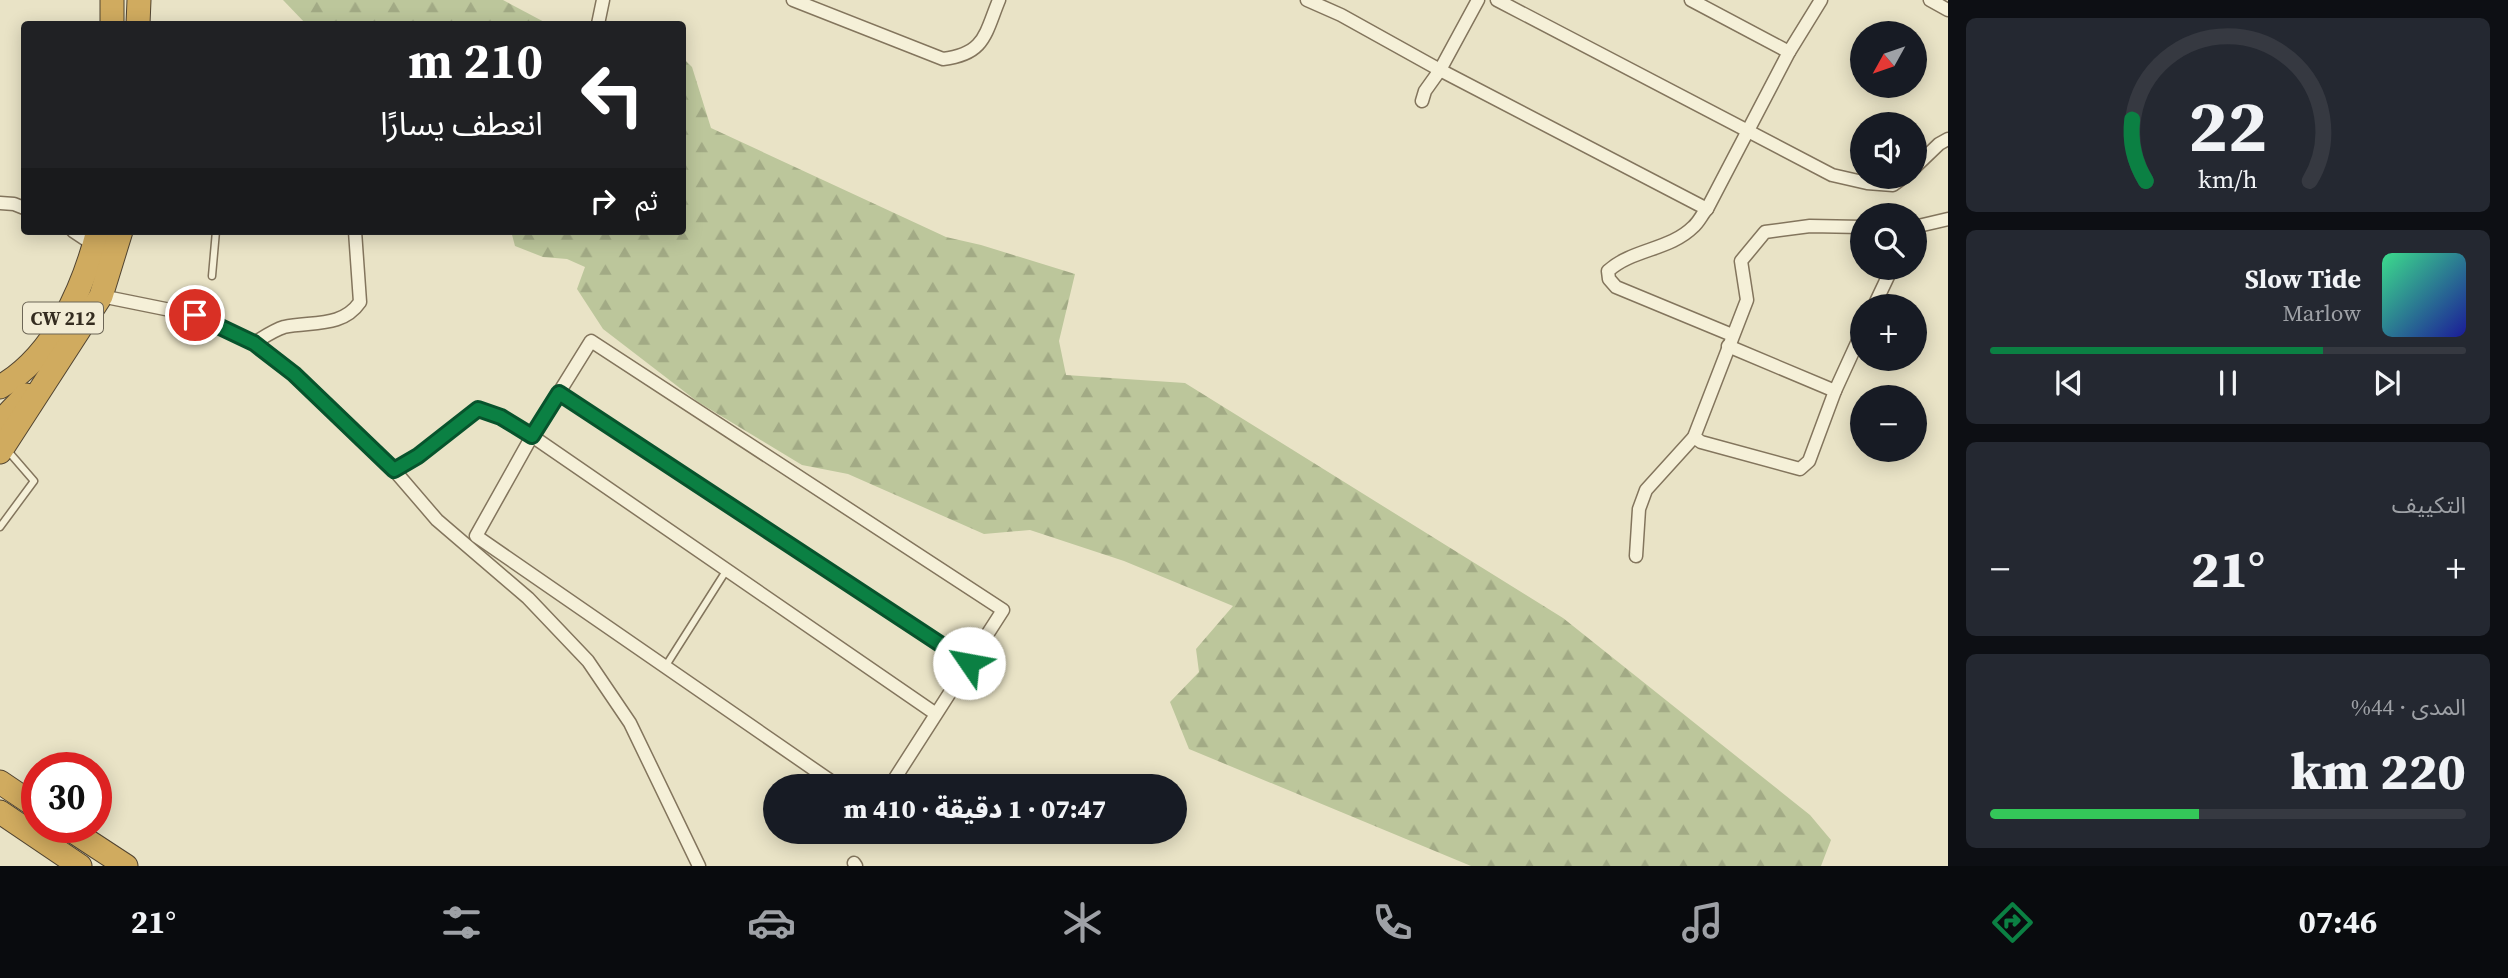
<!DOCTYPE html>
<html lang="ar">
<meta charset="utf-8">
<style>
:root{--surface:#171b24;--page:#242831;--text:#f1f3f6;--muted:#9ea1a6;--line:#363941;--accent:#0b8043}
body{margin:0;font-family:"Source Serif 4","Noto Sans Arabic",serif;background:var(--page);color:var(--text);direction:rtl;height:100vh;display:flex;flex-direction:column;font-size:26px;white-space:nowrap}
*{box-sizing:border-box;margin:0}
p{font-size:23px;color:var(--muted)}
.icon{flex:none;width:38px;height:38px;fill:none;stroke:currentColor;stroke-width:2;stroke-linecap:round;stroke-linejoin:round}
.map{position:relative;flex:1;overflow:hidden;direction:ltr}
.sheet{display:flex;flex-direction:column;gap:18px;padding:18px;background:#0d0f14;width:560px}
.sheet>*{flex:none}
.hud{position:absolute;left:21px;top:21px;width:665px;height:214px;border-radius:7px;box-shadow:0 4px 18px #0003;direction:rtl;background:#202124;color:#fff;overflow:hidden}
.needle{width:46px;rotate:230deg}
.controls{position:absolute;left:1850px;top:21px;display:grid;gap:14px}
.controls a{display:grid;place-items:center;width:77px;height:77px;border-radius:50%;background:var(--surface);box-shadow:0 4px 18px #0003;font-size:35px}
.speed{position:absolute;left:21px;top:752px;display:flex;gap:14px;font-size:35px;font-weight:700;text-align:center}
.speed>*{display:grid;place-content:center;width:91px;height:91px;border-radius:50%;background:var(--surface);box-shadow:0 4px 18px #0003;line-height:1}
.speed .limit{border:10px solid #d22;background:#fff;color:#111}
.pin{position:absolute;display:grid;place-items:center;width:60px;height:60px;color:#fff;margin:-30px;border:4px solid #fff;border-radius:50%;box-shadow:0 2px 7px #0007}
.me{position:absolute;width:77px;margin:-38px;rotate:303deg;stroke-linejoin:round;filter:drop-shadow(0 0 5px #0008)}
.turn{display:flex;align-items:center;gap:24px;height:147px;padding:0 28px;font-size:32px}
.turn .icon{width:91px;height:91px;stroke-width:2.5}
.turn b{display:block;font-size:49px;line-height:60px}
.then{display:flex;align-items:center;height:66px;padding:0 28px;background:#0003;gap:14px;font-size:26px}
.big{font-size:52px;font-weight:800;line-height:1.1}
.sheet .widget{flex:1;display:flex;flex-direction:column;justify-content:center;gap:10px;min-width:0;padding:0 24px;border-radius:10px;background:var(--page)}
.sheet .dial{align-items:center;gap:0}
.dial svg{height:182px;overflow:visible;fill:none;stroke:var(--line);stroke-width:7;stroke-linecap:round;text-anchor:middle}
.dial text{fill:var(--text);stroke:none}
.song{display:flex;align-items:center;gap:21px}
.cover{width:84px;height:84px;border-radius:10px;background:linear-gradient(135deg,hsl(150 70% 55%),hsl(240 70% 35%))}
.played{height:7px;border-radius:4px;background:linear-gradient(90deg,var(--accent) 70%,var(--line) 70%)}
.keys{display:flex;justify-content:space-around;direction:ltr}
.heat{display:flex;justify-content:space-between;align-items:center;font-size:38px;direction:ltr}
.charge{height:10px;border-radius:5px;background:linear-gradient(90deg,#34c759 44%,var(--line) 0)}
.trip{position:absolute;left:763px;top:774px;width:424px;height:70px;border-radius:35px;background:var(--surface);box-shadow:0 4px 18px #0003;font-weight:800;line-height:70px;text-align:center;direction:rtl}
.tabs{display:flex;height:112px;justify-content:space-around;align-items:center;background:#090b0e;color:var(--muted)}
.tabs .icon{width:49px;height:49px}
.tabs .current{color:var(--accent)}
.tabs b{font-size:32px;color:var(--text)}
main{display:flex;flex:1;min-height:0}
.map>svg:first-child{display:block}
.forest{fill:url(#forest-firs)}
.lines{fill:none;stroke-linecap:round;stroke-linejoin:round}
.lane-casing{stroke:#83755d;stroke-width:9}
.street-casing{stroke:#83755d;stroke-width:15}
.highway-casing{stroke:#514431;stroke-width:25}
.lane{stroke:#f5f0d8;stroke-width:6}
.street{stroke:#f5f0d8;stroke-width:12}
.highway{stroke:#d0ab5f;stroke-width:23}
.route-casing{stroke:#07532c;stroke-width:18}
.route{stroke:#0b8043;stroke-width:12}
.labels{text-anchor:middle;dominant-baseline:central;stroke-width:7;stroke-linejoin:round;paint-order:stroke}
.shield{fill:#f2ecd5;stroke:#6d6656;stroke-width:2}
.shield-label{font-size:19px;font-weight:bold;fill:#342c20}
</style>
<main>
<section class="sheet">
<div class="widget dial"><svg viewBox="0 0 100 80">
<path d="M14 69A42 42 0 1 1 86 69"/>
<path d="M14 69A42 42 0 0 1 8 42" stroke="#0b8043"/>
<text x="50" y="56" font-size="32" font-weight="700">22</text>
<text x="50" y="72" font-size="11">km/h</text>
</svg></div>
<div class="widget">
<div class="song"><i class="cover"></i><div><b>Slow Tide</b><p>Marlow</p></div></div>
<div class="played"></div>
<div class="keys"><svg class="icon" aria-label="previous" viewBox="0 0 24 24"><path d="M18 5L8 12l10 7zM5 5v14"/></svg><svg class="icon" aria-label="pause" viewBox="0 0 24 24"><path d="M8 5v14M16 5v14"/></svg><svg class="icon" aria-label="next" viewBox="0 0 24 24"><path d="M6 5l10 7-10 7zM19 5v14"/></svg></div>
</div>
<div class="widget"><p>التكييف</p>
<div class="heat"><a>−</a><b class="big">21°</b><a>+</a></div>
</div>
<div class="widget"><p>المدى · 44%</p><b class="big">220 km</b><div class="charge"></div></div>
</section>
<div class="map">
<svg width="1948" height="866" viewBox="0 0 1948 866">
<defs>
<pattern id="forest-firs" width="22" height="20" patternUnits="userSpaceOnUse" patternTransform="scale(1.75)"><rect width="22" height="20" fill="#bcc69b"/><path d="M5 1l3.5 6h-7zM16 11l3.5 6h-7z" fill="#a2aa85"/></pattern>
</defs>
<rect width="100%" height="100%" fill="#e9e3c6"/>
<g class="forest">
<polygon points="283,0 503,0 548,24 306,24"/>
<polygon points="683,58 692,67 711,128 946,237 981,245 1075,274 1059,341 1066,375 1185,383 1563,618 1810,815 1831,840 1821,866 1471,866 1189,749 1170,702 1199,672 1196,649 1233,606 1124,561 1030,530 984,534 848,474 802,465 698,402 603,329 577,289 585,267 567,259 543,257 515,246 511,231 682,231"/>
</g>
<g class="lines">
<defs>
<g id="lane">
<polyline points="212,276 216,231"/>
<polyline points="0,527 34,481 8,451"/>
<polyline points="665,667 726,571"/>
</g>
<g id="street">
<path d="M793 0 943 59C985 54 985 34 999 0"/>
<polyline points="1307,0 1341,15 1440,70 1707,209"/>
<polyline points="1497,0 1832,175 1867,183 1893,185 1904,177"/>
<polyline points="1691,0 1789,52"/>
<polyline points="1930,0 1948,10"/>
<polyline points="598,24 603,0"/>
<polyline points="1422,101 1425,91 1440,70 1478,0"/>
<polyline points="1914,168 1939,144 1948,139"/>
<polyline points="0,203 14,204 24,208"/>
<polyline points="1914,227 1948,219"/>
<polyline points="73,231 94,245"/>
<polyline points="101,296 195,315 254,343 294,374 394,470 437,520 528,598 588,661 630,723 699,866"/>
<polyline points="1874,306 1892,268"/>
<path d="M1732 335 1616 287 1609 279 1608 271C1632 249 1670 250 1693 227 1699 222 1702 214 1707 209L1789 52 1821 0"/>
<path d="M254 343C264 337 274 330 284 327 312 321 342 328 360 302L355 231"/>
<polyline points="1728,346 1835,391"/>
<polyline points="559,393 969,663"/>
<polyline points="1694,437 1701,442 1800,469 1809,461 1835,391 1862,332"/>
<polyline points="394,470 418,456 478,409 501,417 532,436 476,536 838,786"/>
<polyline points="1636,556 1639,509 1646,490 1694,437 1747,300 1741,261 1765,232 1810,226 1862,227"/>
<polyline points="890,786 1003,610 591,341 532,436 936,714"/>
<polyline points="854,863 856,866"/>
</g>
<g id="highway">
<polyline points="112,0 112,24"/>
<polyline points="138,24 139,0"/>
<path d="M0 387C54 356 83 289 98 231"/>
<polyline points="0,422 26,395"/>
<polyline points="0,452 101,296 121,231"/>
<polyline points="0,782 37,807"/>
<polyline points="0,812 80,866"/>
<polyline points="68,828 126,866"/>
</g>
</defs>
<use href="#lane" class="lane-casing"/>
<use href="#street" class="street-casing"/>
<use href="#highway" class="highway-casing"/>
<use href="#lane" class="lane"/>
<use href="#street" class="street"/>
<use href="#highway" class="highway"/>
</g>
<g class="lines">
<defs>
<polyline id="route" points="195,315 254,343 294,374 394,470 418,456 478,409 501,417 532,436 559,393 969,663"/>
</defs>
<use href="#route" class="route-casing"/>
<use href="#route" class="route"/>
</g>
<g class="labels">
<rect class="shield" x="23" y="302.5" width="80" height="31" rx="5"/>
<g class="shield-label">
<text x="63" y="318">CW 212</text>
</g>
</g>
</svg>
<div class="controls">
<a><svg class="needle" viewBox="-14 -14 28 28"><path d="M0-13l5 13h-10z" fill="#e53935"/><path d="M0 13l5-13h-10z" fill="#9ea1a6"/></svg></a>
<a><svg class="icon" aria-label="sound" viewBox="0 0 24 24"><path d="M4 9h4l5-4v14l-5-4H4zM17 9q2 3 0 6"/></svg></a>
<a><svg class="icon" aria-label="search" viewBox="0 0 24 24"><circle cx="10" cy="10" r="6"/><path d="M15 15l6 6"/></svg></a>
<a>+</a>
<a>−</a>
</div>
<div class="speed"><div class="limit">30</div></div>
<div class="pin" style="left:195px;top:315px;background:#d93025"><svg class="icon" aria-label="arrive" viewBox="0 0 24 24"><path d="M6 21V4h12l-3 4 3 4H6"/></svg></div>
<svg class="me" style="left:969px;top:663px" viewBox="-20 -20 40 40"><circle r="19" fill="#fff"/><path d="M0-13L10 11 0 6-10 11z" fill="#0b8043"/></svg>
<div class="trip">07:47 · 1 دقيقة · 410 m</div>
<div class="hud">
<div class="turn"><svg class="icon" aria-label="left" viewBox="0 0 24 24"><path d="M17 20v-9H6M10 6l-5 5 5 5"/></svg><div><b>210 m</b>انعطف يسارًا</div></div>
<div class="then">ثم<svg class="icon" aria-label="right" viewBox="0 0 24 24"><path d="M7 20v-9h11M14 6l5 5-5 5"/></svg></div>
</div>
</div>
</main>
<nav class="tabs">
<b>07:46</b>
<svg class="icon current" aria-label="directions" viewBox="0 0 24 24"><path d="M12 3l9 9-9 9-9-9zM9 14v-3h6M13 9l2 2-2 2"/></svg>
<svg class="icon" aria-label="music" viewBox="0 0 24 24"><path d="M9 18V5l10-2v13"/><circle cx="6" cy="18" r="3"/><circle cx="16" cy="16" r="3"/></svg>
<svg class="icon" aria-label="phone" viewBox="0 0 24 24"><path d="M5 4h4l2 5-3 2q2 4 5 5l2-3 5 2v4C11 20 4 13 5 4z"/></svg>
<svg class="icon" aria-label="climate" viewBox="0 0 24 24"><path d="M12 3v18M4 7l16 10M4 17L20 7"/></svg>
<svg class="icon" aria-label="car" viewBox="0 0 24 24"><path d="M5 17H2v-5l4-1 3-4h7l3 4 3 1v5h-3M9 17h6M6 11h13"/><circle cx="7" cy="17" r="2"/><circle cx="17" cy="17" r="2"/></svg>
<svg class="icon" aria-label="filters" viewBox="0 0 24 24"><path d="M4 7h16M4 17h16"/><circle cx="9" cy="7" r="2"/><circle cx="15" cy="17" r="2"/></svg>
<b>21°</b>
</nav>
